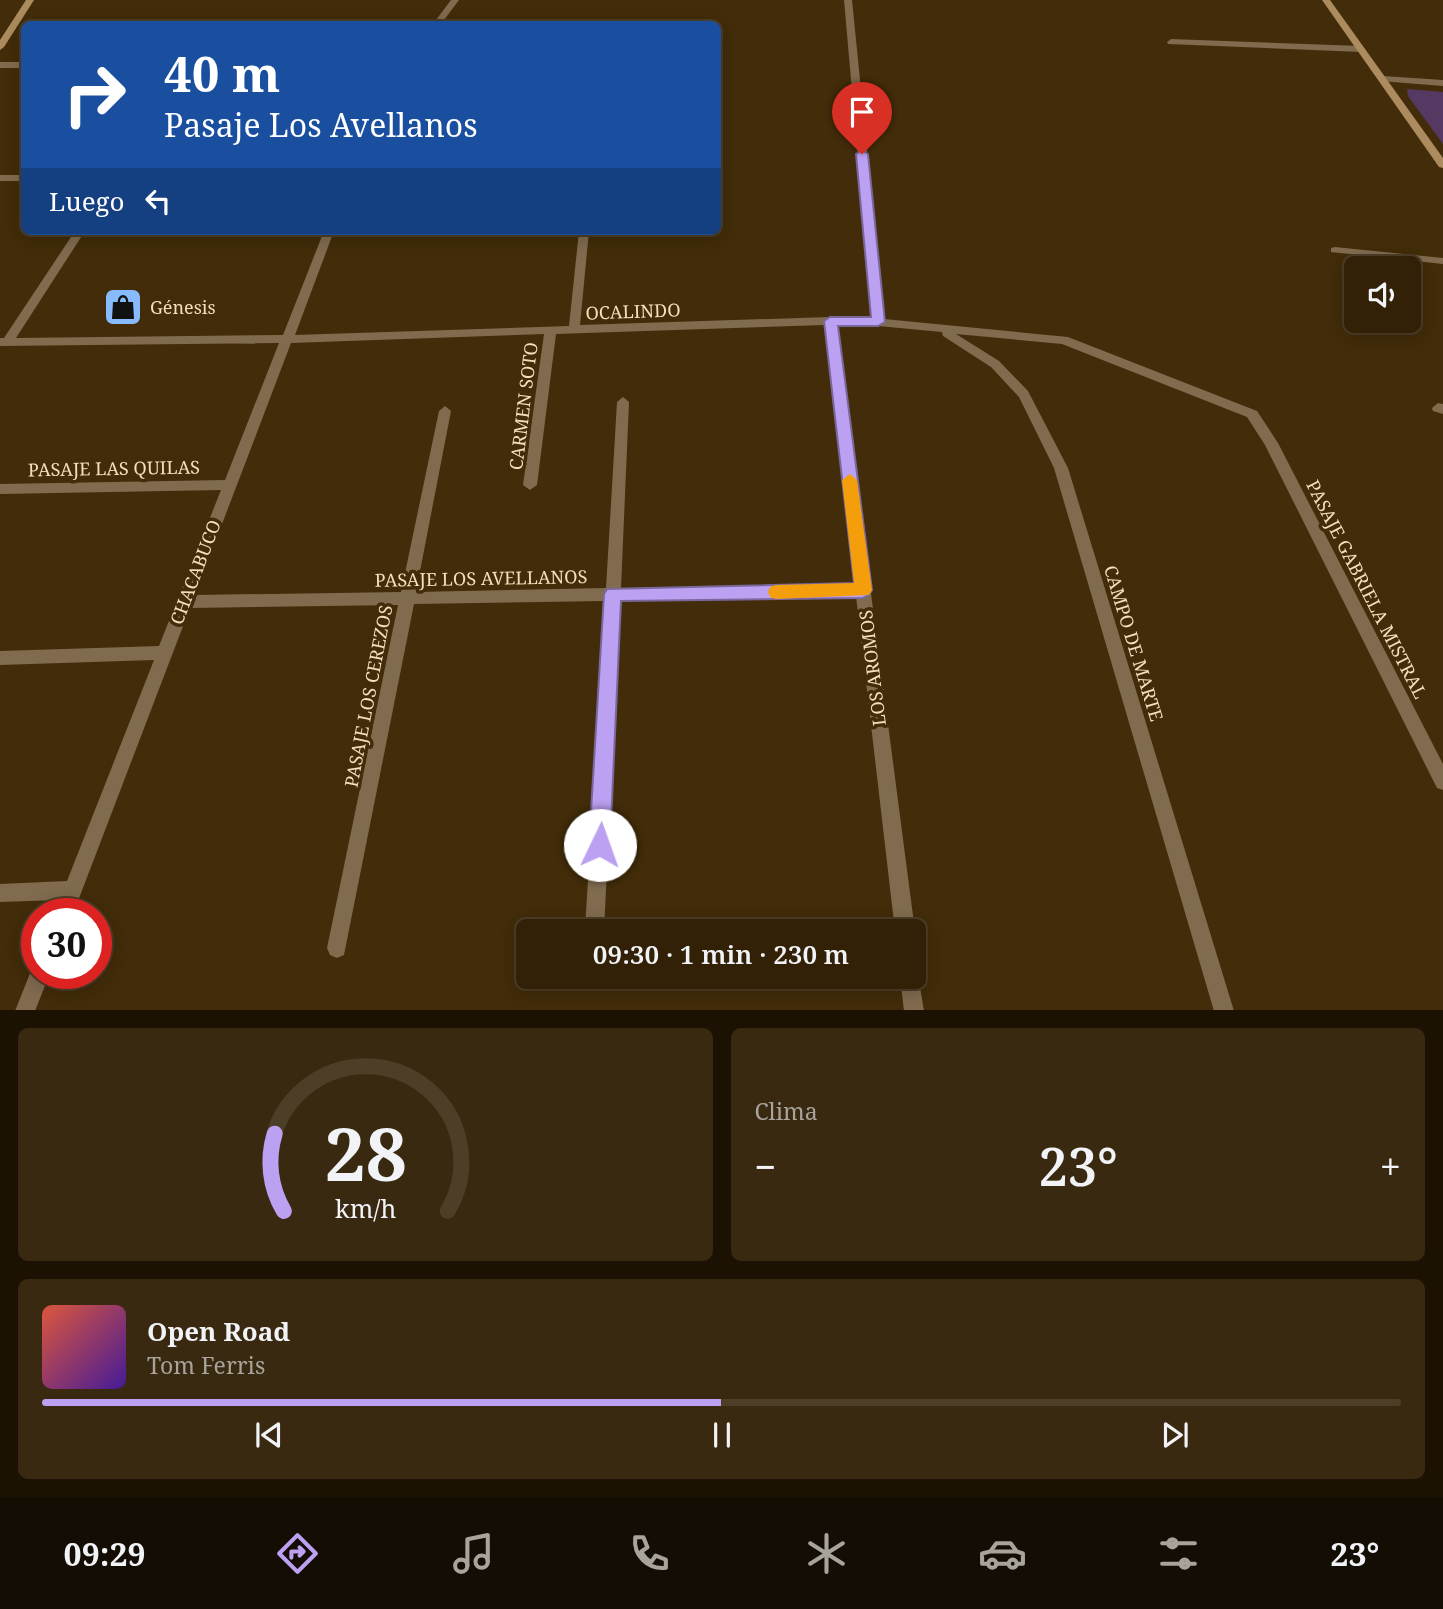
<!DOCTYPE html>
<html lang="es">
<meta charset="utf-8">
<style>
:root{--surface:#322107;--page:#3a2911;--text:#f1f3f6;--muted:#a8a39b;--line:#4d3e28;--accent:#bca0f2}
body{margin:0;font-family:"Noto Serif",serif;background:var(--page);color:var(--text);height:100vh;display:flex;flex-direction:column;font-size:26px;white-space:nowrap}
*{box-sizing:border-box;margin:0}
p{font-size:23px;color:var(--muted)}
.icon{flex:none;width:38px;height:38px;fill:none;stroke:currentColor;stroke-width:2;stroke-linecap:round;stroke-linejoin:round}
.map{position:relative;height:1010px;overflow:hidden}
.drawer{display:flex;flex-direction:column;gap:18px;padding:18px;background:#1c1204;flex:1}
.drawer>*{flex:none}
.hud{position:absolute;left:21px;top:21px;width:700px;height:214px;border-radius:10px;box-shadow:0 4px 18px #0003,0 0 0 2px var(--line);background:#1a4fa0;color:#fff;overflow:hidden}
.tools{position:absolute;left:1344px;top:256px;display:grid;gap:14px}
.tools a{display:grid;place-items:center;width:77px;height:77px;border-radius:10px;background:var(--surface);box-shadow:0 4px 18px #0003,0 0 0 2px var(--line);font-size:35px}
.speed{position:absolute;left:21px;top:898px;display:flex;gap:14px;font-size:35px;font-weight:700;text-align:center}
.speed>*{display:grid;place-content:center;width:91px;height:91px;border-radius:50%;background:var(--surface);box-shadow:0 4px 18px #0003,0 0 0 2px var(--line);line-height:1}
.speed .limit{border:10px solid #d22;background:#fff;color:#111}
.pin{position:absolute;display:grid;place-items:center;width:60px;height:60px;color:#fff;margin:-72px -30px;border-radius:50% 50% 50% 0;rotate:-45deg;box-shadow:0 0 7px #0007}
.pin .icon{rotate:45deg}
.me{position:absolute;width:77px;margin:-38px;rotate:3deg;stroke-linejoin:round;filter:drop-shadow(0 0 5px #0008)}
.turn{display:flex;align-items:center;gap:24px;height:147px;padding:0 28px;font-size:32px}
.turn .icon{width:91px;height:91px;stroke-width:2.5}
.turn b{display:block;font-size:49px;line-height:60px}
.then{display:flex;align-items:center;height:66px;padding:0 28px;background:#0003;gap:14px;font-size:26px}
.big{font-size:52px;font-weight:600;line-height:1.1}
.drawer .card{flex:1;display:flex;flex-direction:column;justify-content:center;gap:10px;min-width:0;padding:0 24px;border-radius:10px;background:var(--page)}
.drawer .dial{align-items:center;gap:0}
.dial svg{height:182px;overflow:visible;fill:none;stroke:var(--line);stroke-width:7;stroke-linecap:round;text-anchor:middle}
.dial text{fill:var(--text);stroke:none}
.song{display:flex;align-items:center;gap:21px}
.cover{width:84px;height:84px;border-radius:10px;background:linear-gradient(135deg,hsl(10 70% 55%),hsl(260 70% 35%))}
.played{height:7px;border-radius:4px;background:linear-gradient(90deg,var(--accent) 50%,var(--line) 50%)}
.keys{display:flex;justify-content:space-around;direction:ltr}
.heat{display:flex;justify-content:space-between;align-items:center;font-size:38px;direction:ltr}
.drawer .tiles{flex:1;display:grid;gap:18px;grid-template-columns:1fr 1fr}
.card:last-child{grid-column:span 2}
.trip{position:absolute;left:516px;top:919px;width:410px;height:70px;border-radius:10px;background:var(--surface);box-shadow:0 4px 18px #0003,0 0 0 2px var(--line);font-weight:600;line-height:70px;text-align:center}
.dock{display:flex;height:112px;justify-content:space-around;align-items:center;background:#140d03;color:var(--muted)}
.dock .icon{width:49px;height:49px}
.dock .on{color:var(--accent)}
.dock b{font-size:32px;color:var(--text)}
.map>svg:first-child{display:block}
.green{fill:#563963}
.lines{fill:none;stroke-linecap:round;stroke-linejoin:round}
.street{fill:#806b4f;fill-rule:evenodd}
.secondary{fill:#ac8c5e;fill-rule:evenodd}
.route{fill:#bca0f2;stroke:#7a689d;stroke-width:2}
.slow{fill:#f59e0b}
.labels{text-anchor:middle;dominant-baseline:central;stroke-width:7;stroke-linejoin:round;paint-order:stroke}
.poi-label{font-size:18px;fill:#f5debf;stroke:#422c09;text-anchor:start}
.street-label{font-size:18px;fill:#f5debf;stroke:#422c09}
</style>
<div class="map">
<svg width="1443" height="1011" viewBox="0 0 1443 1011">
<rect width="100%" height="100%" fill="#422c09"/>
<polygon class="green" points="1407,89 1443,92 1443,144 1408,96"/>
<g class="lines">
<g class="street">
<polygon points="451,0 459,0 441,24 433,24"/>
<path d="M844 0H852L884 319 1068 337 1257 411 1278 443 1443 764V790L1437 788 1265 445 1247 417 1062 344 956 334 999 361 1028 391 1068 468 1234 1011H1214L1054 468 1019 397 991 367 943 336 942 332 878 326 836 325 915 931 914 933V931H895L856 596 620 601 604 931H586L585 929 605 601 414 604 344 955 337 958 330 955 327 948 398 605 190 608 73 914H54L59 900 0 902V884L67 881 154 660 0 665V651L159 646 221 490 0 494V484L225 480 279 343 0 346V338H4L75 231H85L16 338 283 335 324 231H334L295 335 569 326 579 231H589L580 325 830 317 872 318ZM825 325 855 584 621 588 629 402 623 397 617 402 606 588 416 592 451 411 445 406 439 411 401 592 195 595 291 343 544 334 523 485 530 490 537 485 556 334Z"/>
<polygon points="1171,39 1361,46 1365,49 1361,52 1168,44 1167,42"/>
<rect x="0" y="62" width="24" height="6"/>
<polygon points="1383,76 1443,80 1443,86 1380,81 1379,79"/>
<rect x="0" y="175" width="24" height="6"/>
<polygon points="1335,247 1443,258 1443,264 1331,252 1331,248"/>
<polygon points="1438,403 1443,404 1443,414 1433,411 1432,408"/>
<polygon points="37,965 37,973 50,973 35,1011 15,1011 33,966"/>
<polygon points="914,968 917,969 924,1011 904,1011 900,976 914,976"/>
</g>
<g class="secondary">
<polygon points="26,0 34,0 4,47 0,50 0,40"/>
<polygon points="1322,0 1330,0 1443,158 1443,168 1439,167"/>
</g>
</g>
<polygon class="route" points="862,150 868,154 885,322 878,326 838,326 872,590 869,595 863,598 621,601 610,845 607,853 600,856 592,853 589,845 604,594 607,589 854,583 824,321 830,317 871,317 856,154"/>
<polygon class="slow" points="850,474 857,480 872,590 869,595 776,599 770,597 768,592 770,587 776,585 854,583 842,480"/>
<defs>
<symbol id="shop-square" viewBox="-11 -11 22 22"><rect x="-9" y="-9" width="18" height="18" rx="4" fill="#88bbfc" stroke="#422c09"/><path d="M-5-2.5h2.3a2.7 3.5 0 0 1 5.4 0H5L5.5 6h-11ZM-1.5-2.5h3a1.5 2.3 0 0 0-3 0Z" fill="#111"/></symbol>
</defs>
<g fill-rule="evenodd">
<use href="#shop-square" x="101" y="285" width="44" height="44"/>
</g>
<g class="labels">
<g class="poi-label">
<text x="150" y="307">Génesis</text>
</g>
<g class="street-label">
<text transform="translate(633 311) rotate(-2)">OCALINDO</text>
<text transform="translate(523 406) rotate(-83)">CARMEN SOTO</text>
<text transform="translate(114 468) rotate(-1)">PASAJE LAS QUILAS</text>
<text transform="translate(195 572) rotate(-69)">CHACABUCO</text>
<text transform="translate(481 578) rotate(-1)">PASAJE LOS AVELLANOS</text>
<text transform="translate(1367 589) rotate(63)">PASAJE GABRIELA MISTRAL</text>
<text transform="translate(1134 643) rotate(73)">CAMPO DE MARTE</text>
<text transform="translate(872 668) rotate(-97)">LOS AROMOS</text>
<text transform="translate(368 696) rotate(-79)">PASAJE LOS CEREZOS</text>
</g>
</g>
</svg>
<div class="tools">
<a><svg class="icon" aria-label="sound" viewBox="0 0 24 24"><path d="M4 9h4l5-4v14l-5-4H4zM17 9q2 3 0 6"/></svg></a>
</div>
<div class="speed"><div class="limit">30</div></div>
<div class="pin" style="left:862px;top:154px;background:#d93025"><svg class="icon" aria-label="arrive" viewBox="0 0 24 24"><path d="M6 21V4h12l-3 4 3 4H6"/></svg></div>
<svg class="me" style="left:600px;top:845px" viewBox="-20 -20 40 40"><circle r="19" fill="#fff"/><path d="M0-13L10 11 0 6-10 11z" fill="#bca0f2"/></svg>
<div class="trip">09:30 · 1 min · 230 m</div>
<div class="hud">
<div class="turn"><svg class="icon" aria-label="right" viewBox="0 0 24 24"><path d="M7 20v-9h11M14 6l5 5-5 5"/></svg><div><b>40 m</b>Pasaje Los Avellanos</div></div>
<div class="then">Luego<svg class="icon" aria-label="left" viewBox="0 0 24 24"><path d="M17 20v-9H6M10 6l-5 5 5 5"/></svg></div>
</div>
</div>
<section class="drawer">
<div class="tiles">
<div class="card dial"><svg viewBox="0 0 100 80">
<path d="M14 69A42 42 0 1 1 86 69"/>
<path d="M14 69A42 42 0 0 1 10 35" stroke="#bca0f2"/>
<text x="50" y="56" font-size="32" font-weight="700">28</text>
<text x="50" y="72" font-size="11">km/h</text>
</svg></div>
<div class="card"><p>Clima</p>
<div class="heat"><a>−</a><b class="big">23°</b><a>+</a></div>
</div>
<div class="card">
<div class="song"><i class="cover"></i><div><b>Open Road</b><p>Tom Ferris</p></div></div>
<div class="played"></div>
<div class="keys"><svg class="icon" aria-label="previous" viewBox="0 0 24 24"><path d="M18 5L8 12l10 7zM5 5v14"/></svg><svg class="icon" aria-label="pause" viewBox="0 0 24 24"><path d="M8 5v14M16 5v14"/></svg><svg class="icon" aria-label="next" viewBox="0 0 24 24"><path d="M6 5l10 7-10 7zM19 5v14"/></svg></div>
</div>
</div>
</section>
<nav class="dock">
<b>09:29</b>
<svg class="icon on" aria-label="directions" viewBox="0 0 24 24"><path d="M12 3l9 9-9 9-9-9zM9 14v-3h6M13 9l2 2-2 2"/></svg>
<svg class="icon" aria-label="music" viewBox="0 0 24 24"><path d="M9 18V5l10-2v13"/><circle cx="6" cy="18" r="3"/><circle cx="16" cy="16" r="3"/></svg>
<svg class="icon" aria-label="phone" viewBox="0 0 24 24"><path d="M5 4h4l2 5-3 2q2 4 5 5l2-3 5 2v4C11 20 4 13 5 4z"/></svg>
<svg class="icon" aria-label="climate" viewBox="0 0 24 24"><path d="M12 3v18M4 7l16 10M4 17L20 7"/></svg>
<svg class="icon" aria-label="car" viewBox="0 0 24 24"><path d="M5 17H2v-5l4-1 3-4h7l3 4 3 1v5h-3M9 17h6M6 11h13"/><circle cx="7" cy="17" r="2"/><circle cx="17" cy="17" r="2"/></svg>
<svg class="icon" aria-label="filters" viewBox="0 0 24 24"><path d="M4 7h16M4 17h16"/><circle cx="9" cy="7" r="2"/><circle cx="15" cy="17" r="2"/></svg>
<b>23°</b>
</nav>
